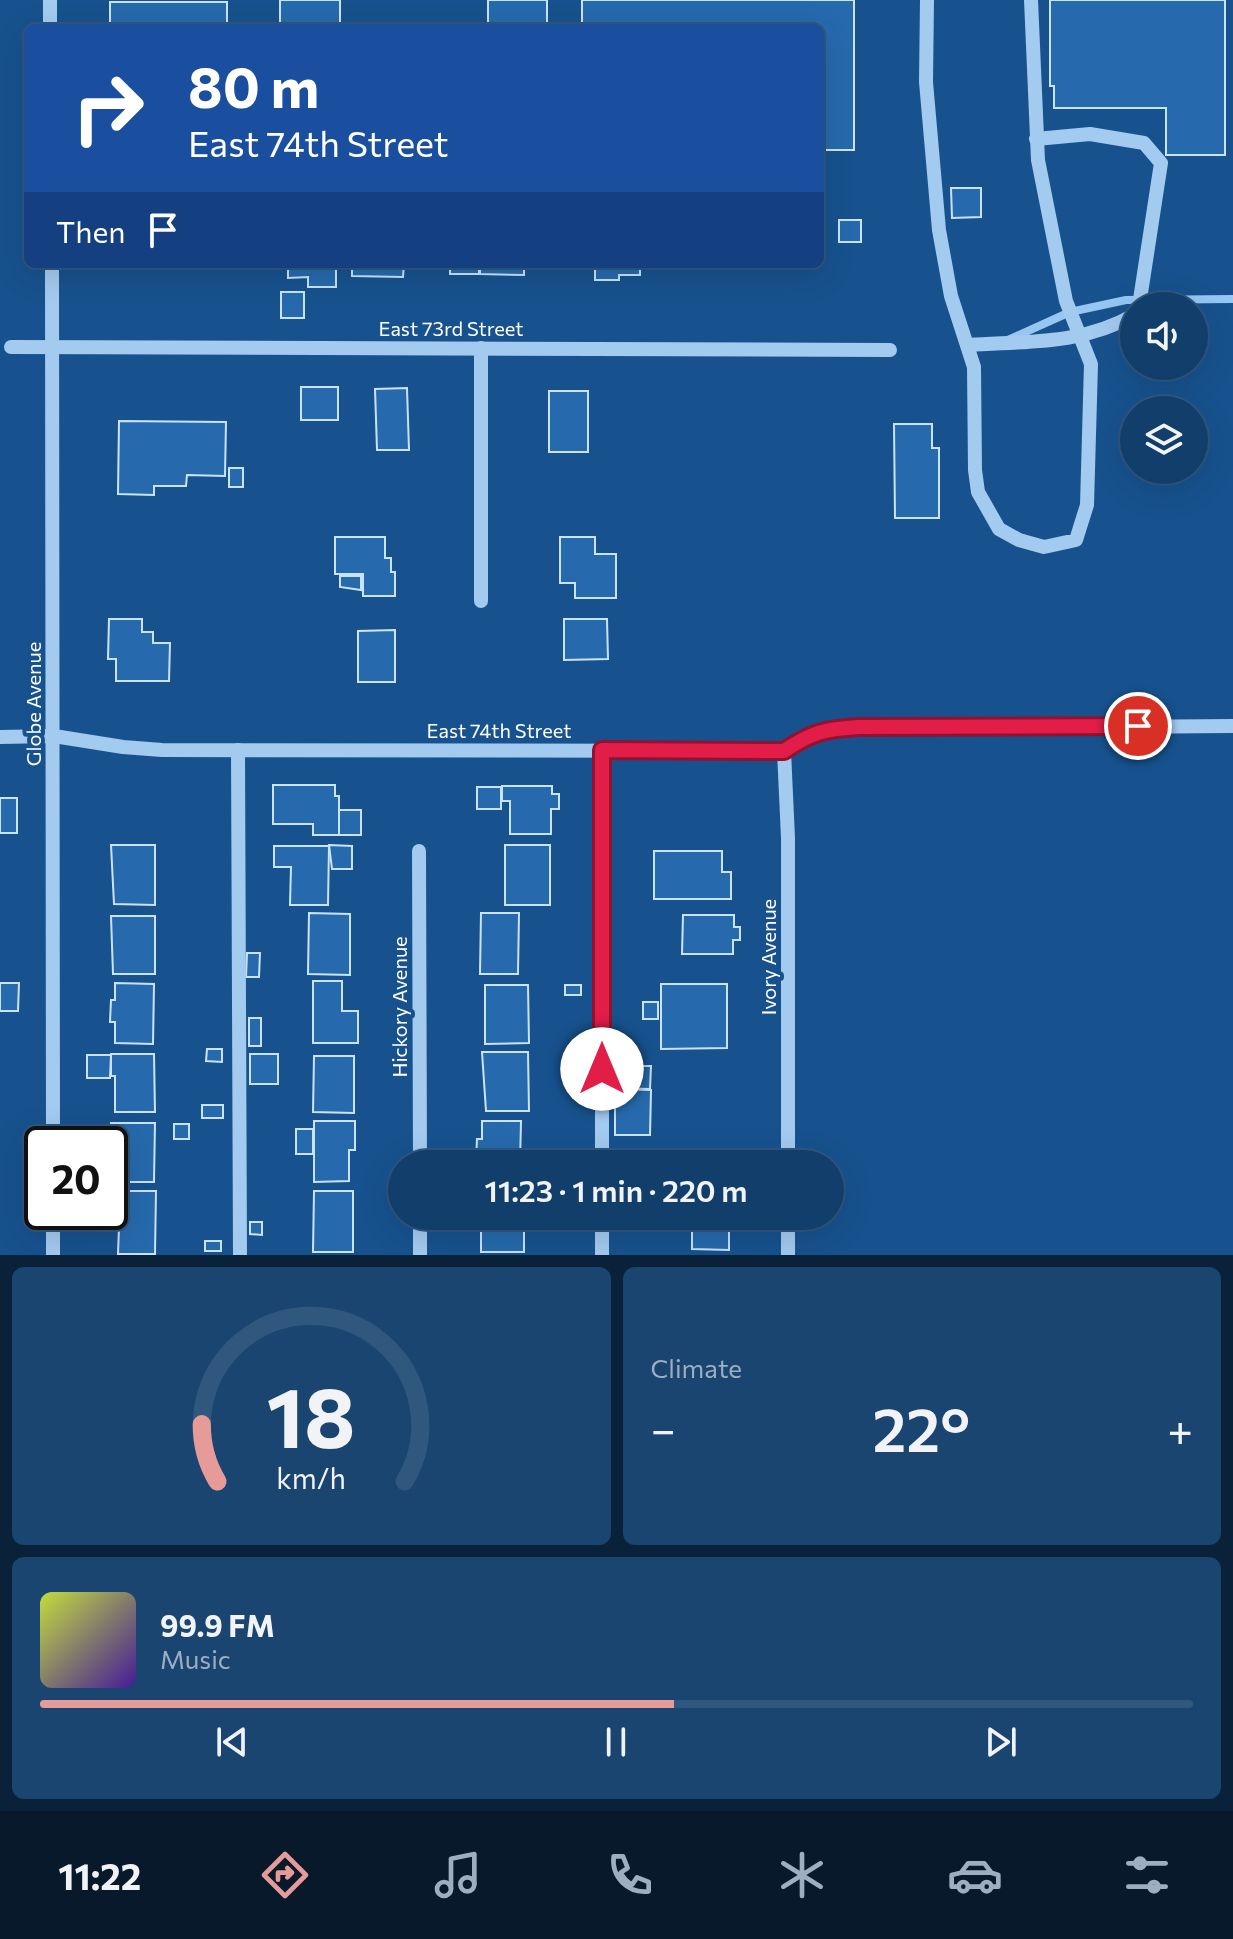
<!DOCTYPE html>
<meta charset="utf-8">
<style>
:root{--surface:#113e6a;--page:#1a4570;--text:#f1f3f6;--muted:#9caec1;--line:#30577e;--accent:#e69b98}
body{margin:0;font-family:Commissioner,sans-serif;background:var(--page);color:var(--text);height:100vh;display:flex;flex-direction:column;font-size:30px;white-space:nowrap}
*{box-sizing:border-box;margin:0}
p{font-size:26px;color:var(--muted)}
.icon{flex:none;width:44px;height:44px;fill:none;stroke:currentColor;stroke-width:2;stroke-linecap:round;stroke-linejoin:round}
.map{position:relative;height:1255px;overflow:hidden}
.panel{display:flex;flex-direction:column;gap:12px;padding:12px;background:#09223a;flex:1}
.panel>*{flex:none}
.banner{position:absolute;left:24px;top:24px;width:800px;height:244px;border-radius:12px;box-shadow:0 8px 32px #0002,0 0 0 2px var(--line);background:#1a4fa0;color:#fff;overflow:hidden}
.fabs{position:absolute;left:1120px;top:292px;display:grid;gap:16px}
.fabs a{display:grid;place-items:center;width:88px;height:88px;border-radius:50%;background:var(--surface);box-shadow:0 8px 32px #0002,0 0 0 2px var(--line);font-size:40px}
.speed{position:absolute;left:24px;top:1126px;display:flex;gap:16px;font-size:40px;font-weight:700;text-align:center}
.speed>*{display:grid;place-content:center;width:104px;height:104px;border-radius:50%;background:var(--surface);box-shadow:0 8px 32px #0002,0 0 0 2px var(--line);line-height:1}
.speed .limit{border:4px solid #111;border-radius:12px;background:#fff;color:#111}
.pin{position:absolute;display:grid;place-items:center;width:68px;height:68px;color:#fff;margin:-34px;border:4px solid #fff;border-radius:50%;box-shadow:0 2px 8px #0007}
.me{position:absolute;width:88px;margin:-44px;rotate:0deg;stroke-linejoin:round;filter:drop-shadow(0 0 6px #0008)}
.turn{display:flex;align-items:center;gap:28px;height:168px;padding:0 32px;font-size:36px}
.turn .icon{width:104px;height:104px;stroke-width:2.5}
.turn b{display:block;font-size:56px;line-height:68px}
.then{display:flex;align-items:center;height:76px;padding:0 32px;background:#0003;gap:16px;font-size:30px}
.big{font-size:60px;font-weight:600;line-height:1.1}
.panel .widget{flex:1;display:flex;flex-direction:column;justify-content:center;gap:12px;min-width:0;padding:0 28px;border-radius:12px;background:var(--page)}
.panel .dial{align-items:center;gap:0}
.dial svg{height:208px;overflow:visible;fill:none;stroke:var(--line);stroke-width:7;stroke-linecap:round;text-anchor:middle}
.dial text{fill:var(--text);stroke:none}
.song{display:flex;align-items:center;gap:24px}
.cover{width:96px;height:96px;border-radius:12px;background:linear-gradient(135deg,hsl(70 70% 55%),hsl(260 70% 35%))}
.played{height:8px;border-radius:4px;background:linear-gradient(90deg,var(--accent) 55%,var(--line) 55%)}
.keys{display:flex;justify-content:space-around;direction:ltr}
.heat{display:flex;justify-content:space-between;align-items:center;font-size:44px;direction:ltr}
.panel .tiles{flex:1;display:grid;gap:12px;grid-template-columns:1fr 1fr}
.widget:last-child{grid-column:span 2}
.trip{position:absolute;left:388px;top:1150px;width:456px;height:80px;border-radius:40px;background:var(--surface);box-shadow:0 8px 32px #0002,0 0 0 2px var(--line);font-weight:600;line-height:80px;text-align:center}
.tab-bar{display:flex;height:128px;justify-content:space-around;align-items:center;background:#07192a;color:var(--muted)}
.tab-bar .icon{width:56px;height:56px}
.tab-bar .current{color:var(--accent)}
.tab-bar b{font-size:36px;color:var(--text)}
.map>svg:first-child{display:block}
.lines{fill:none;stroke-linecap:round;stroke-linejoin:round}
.stream{stroke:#96c6f2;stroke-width:8}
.building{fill:#266aad;stroke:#c9e3fb;stroke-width:2}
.minor{stroke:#a3caef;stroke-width:14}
.route-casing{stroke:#92132f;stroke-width:20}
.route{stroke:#e11d48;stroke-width:14}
.labels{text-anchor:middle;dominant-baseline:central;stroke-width:8;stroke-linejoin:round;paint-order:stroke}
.street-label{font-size:20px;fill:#fff;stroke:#17528e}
</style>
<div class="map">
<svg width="1233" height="1255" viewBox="0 0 1233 1255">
<rect width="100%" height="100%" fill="#17528e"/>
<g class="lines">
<polyline class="stream" points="1008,340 1070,312 1126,300 1233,299"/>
</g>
<g class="building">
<rect x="280" y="0" width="60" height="28"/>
<rect x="488" y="0" width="59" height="28"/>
<polygon points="582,0 854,0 854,150 820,150 820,28 582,28"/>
<polygon points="1050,0 1225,0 1225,155 1166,155 1166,108 1054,108 1054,86 1050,86"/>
<rect x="110" y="2" width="117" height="26"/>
<polygon points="951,188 981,188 981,217 952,218"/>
<rect x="839" y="220" width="22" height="22"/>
<polygon points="288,264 336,264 336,287 308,287 308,277 288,278"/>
<polygon points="352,264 404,264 403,277 352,276"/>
<rect x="450" y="264" width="29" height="10"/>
<polygon points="480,264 524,264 524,275 480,274"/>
<polygon points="595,264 640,264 640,275 619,275 619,280 595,280"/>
<rect x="281" y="292" width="23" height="26"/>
<rect x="301" y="387" width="37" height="33"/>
<polygon points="407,388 409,450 377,450 375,389"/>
<rect x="549" y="391" width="39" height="61"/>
<polygon points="119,421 226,422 225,476 187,475 186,486 154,486 154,495 118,494"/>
<polygon points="894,424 932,424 932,448 939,448 939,518 895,518"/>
<rect x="229" y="468" width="14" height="19"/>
<polygon points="335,537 385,537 385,558 391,558 391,572 395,572 395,596 363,596 363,574 335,574"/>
<polygon points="560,537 595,537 595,554 616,554 616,598 575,598 575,583 560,583"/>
<polygon points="340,576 361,576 361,590 340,587"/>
<polygon points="109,619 142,619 142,632 153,632 153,643 170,643 169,681 116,681 116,659 108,659"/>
<polygon points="564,619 607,619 608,659 564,660"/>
<polygon points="395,630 395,682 358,682 358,631"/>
<polygon points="273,785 335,785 335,796 339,796 339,835 313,835 313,824 273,824"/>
<polygon points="502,786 552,786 552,794 559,794 559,809 551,809 551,834 510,834 510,801 502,801"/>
<rect x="477" y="787" width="24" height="22"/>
<rect x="0" y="798" width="17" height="35"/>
<rect x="339" y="810" width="22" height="25"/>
<polygon points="111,845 155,845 155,905 114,904"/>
<polygon points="329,845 352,846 352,869 332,869"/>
<rect x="505" y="845" width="45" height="60"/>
<polygon points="274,846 329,846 328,905 290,905 291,867 274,867"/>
<polygon points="654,851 722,851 722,872 731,872 731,899 654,899"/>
<polygon points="309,913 350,914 350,975 308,974"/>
<polygon points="481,913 519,913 518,974 480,974"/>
<polygon points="683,915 734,915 734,927 740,927 740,940 733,940 733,954 682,954"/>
<polygon points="111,916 155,916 155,974 113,974"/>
<polygon points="247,953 260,953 259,977 246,977"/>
<polygon points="313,981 342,981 342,1011 358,1011 358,1043 313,1043"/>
<polygon points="0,983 19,983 18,1011 0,1011"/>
<polygon points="115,983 154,984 153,1044 115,1043 115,1022 110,1022 111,1000 115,1000"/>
<polygon points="661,984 727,984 727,1048 661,1049"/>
<polygon points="485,985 528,985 529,1043 485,1044"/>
<rect x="565" y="985" width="16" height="10"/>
<rect x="643" y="1002" width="15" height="17"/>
<rect x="249" y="1018" width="12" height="28"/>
<polygon points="207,1049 222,1049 222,1062 206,1061"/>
<polygon points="482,1052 528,1052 529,1111 486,1111"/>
<polygon points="111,1054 154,1054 155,1112 115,1112 115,1076 111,1076"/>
<rect x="250" y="1054" width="28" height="30"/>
<polygon points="87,1055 111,1055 110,1078 87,1078"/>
<polygon points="314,1056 354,1056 354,1113 313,1112"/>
<polygon points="615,1066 651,1066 650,1089 615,1088"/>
<polygon points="615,1089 651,1090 650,1135 615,1135"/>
<rect x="202" y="1105" width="21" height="13"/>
<polygon points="314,1121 355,1121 355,1150 349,1150 349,1181 314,1182"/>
<polygon points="482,1121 521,1121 520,1164 482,1164 482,1160 476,1160 477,1139 482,1139"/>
<polygon points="111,1123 155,1123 154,1182 117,1182 117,1158 111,1158"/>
<rect x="174" y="1124" width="15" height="15"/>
<rect x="296" y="1129" width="17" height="25"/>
<polygon points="116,1191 156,1191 155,1254 118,1254 119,1227 106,1227 106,1212 110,1212 110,1206 116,1206"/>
<polygon points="314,1191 353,1191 353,1252 313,1252"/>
<rect x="481" y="1216" width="43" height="36"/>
<polygon points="692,1216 729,1216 729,1250 692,1249"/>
<polygon points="250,1222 262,1222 262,1235 250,1234"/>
<rect x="205" y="1241" width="16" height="10"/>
</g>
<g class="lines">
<g class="minor">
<polyline points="50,0 50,28"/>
<polyline points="927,0 926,82 939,230 951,296 974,367 975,470 978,492 999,529 1019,540 1044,547 1076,540 1087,505 1091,364 1066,301 1038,160 1031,0"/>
<polyline points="1036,139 1090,134 1144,143 1161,163 1139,306"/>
<polyline points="52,264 53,1144"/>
<path d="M969 345C1028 341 1081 345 1134 315"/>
<polyline points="11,347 890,350"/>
<polyline points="481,348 481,601"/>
<polyline points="0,737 54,736 123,747 162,750 784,751 808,735 834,729 1233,726"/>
<polyline points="238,750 240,1255"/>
<polyline points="602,750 602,1164"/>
<polyline points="784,751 788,838 788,1164"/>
<polyline points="419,851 420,1164"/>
<polyline points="420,1216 420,1255"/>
<polyline points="602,1216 602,1255"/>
<polyline points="788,1216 788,1255"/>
<polyline points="53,1255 53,1212"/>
</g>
</g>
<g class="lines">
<defs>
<path id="route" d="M602 1069V750L784 751C812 732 825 729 859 727L1138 726"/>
</defs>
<use href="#route" class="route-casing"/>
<use href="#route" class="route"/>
</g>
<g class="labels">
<g class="street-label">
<text x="451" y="328">East 73rd Street</text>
<text transform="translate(33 704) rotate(-90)">Globe Avenue</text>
<text x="499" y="730">East 74th Street</text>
<text transform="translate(768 957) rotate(-90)">Ivory Avenue</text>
<text transform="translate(399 1007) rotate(-90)">Hickory Avenue</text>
</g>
</g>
</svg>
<div class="fabs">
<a><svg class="icon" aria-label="sound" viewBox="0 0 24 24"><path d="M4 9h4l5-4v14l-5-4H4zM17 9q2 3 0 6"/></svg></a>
<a><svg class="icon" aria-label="layers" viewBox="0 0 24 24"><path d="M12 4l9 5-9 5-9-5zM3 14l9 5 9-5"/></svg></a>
</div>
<div class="speed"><div class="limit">20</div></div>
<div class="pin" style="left:1138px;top:726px;background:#d93025"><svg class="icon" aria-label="arrive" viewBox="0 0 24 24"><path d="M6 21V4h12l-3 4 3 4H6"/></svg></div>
<svg class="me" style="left:602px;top:1069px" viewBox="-20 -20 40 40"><circle r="19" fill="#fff"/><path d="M0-13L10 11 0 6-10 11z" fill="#e11d48"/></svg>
<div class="trip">11:23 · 1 min · 220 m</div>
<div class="banner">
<div class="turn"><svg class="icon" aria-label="right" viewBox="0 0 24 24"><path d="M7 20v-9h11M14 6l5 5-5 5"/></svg><div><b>80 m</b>East 74th Street</div></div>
<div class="then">Then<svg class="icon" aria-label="arrive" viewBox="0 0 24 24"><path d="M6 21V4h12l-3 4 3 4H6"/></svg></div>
</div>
</div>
<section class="panel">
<div class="tiles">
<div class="widget dial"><svg viewBox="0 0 100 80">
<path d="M14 69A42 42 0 1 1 86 69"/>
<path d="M14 69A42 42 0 0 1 8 47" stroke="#e69b98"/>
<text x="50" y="56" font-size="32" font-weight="700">18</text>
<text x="50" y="72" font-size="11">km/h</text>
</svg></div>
<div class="widget"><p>Climate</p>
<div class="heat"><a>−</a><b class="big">22°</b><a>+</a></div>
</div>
<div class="widget">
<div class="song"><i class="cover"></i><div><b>99.9 FM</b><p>Music</p></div></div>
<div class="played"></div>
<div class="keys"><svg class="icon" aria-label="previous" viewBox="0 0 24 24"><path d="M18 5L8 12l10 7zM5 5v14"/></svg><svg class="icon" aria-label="pause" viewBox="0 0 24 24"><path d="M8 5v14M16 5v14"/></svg><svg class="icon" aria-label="next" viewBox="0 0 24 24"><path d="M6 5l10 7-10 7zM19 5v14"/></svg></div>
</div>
</div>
</section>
<nav class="tab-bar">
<b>11:22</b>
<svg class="icon current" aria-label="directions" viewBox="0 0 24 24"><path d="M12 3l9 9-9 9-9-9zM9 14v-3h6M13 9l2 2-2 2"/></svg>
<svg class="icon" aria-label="music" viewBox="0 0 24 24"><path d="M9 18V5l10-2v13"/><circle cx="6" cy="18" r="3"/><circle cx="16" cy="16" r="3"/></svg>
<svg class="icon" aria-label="phone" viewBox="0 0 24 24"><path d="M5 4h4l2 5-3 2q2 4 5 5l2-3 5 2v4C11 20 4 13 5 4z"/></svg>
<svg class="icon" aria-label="climate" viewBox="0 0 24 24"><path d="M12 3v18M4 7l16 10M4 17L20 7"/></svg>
<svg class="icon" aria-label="car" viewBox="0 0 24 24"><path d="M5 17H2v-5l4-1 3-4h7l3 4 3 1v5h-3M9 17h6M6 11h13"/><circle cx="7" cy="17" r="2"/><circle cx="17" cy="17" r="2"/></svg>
<svg class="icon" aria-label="filters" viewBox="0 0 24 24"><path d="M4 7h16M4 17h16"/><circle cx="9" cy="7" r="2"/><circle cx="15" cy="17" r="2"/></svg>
</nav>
